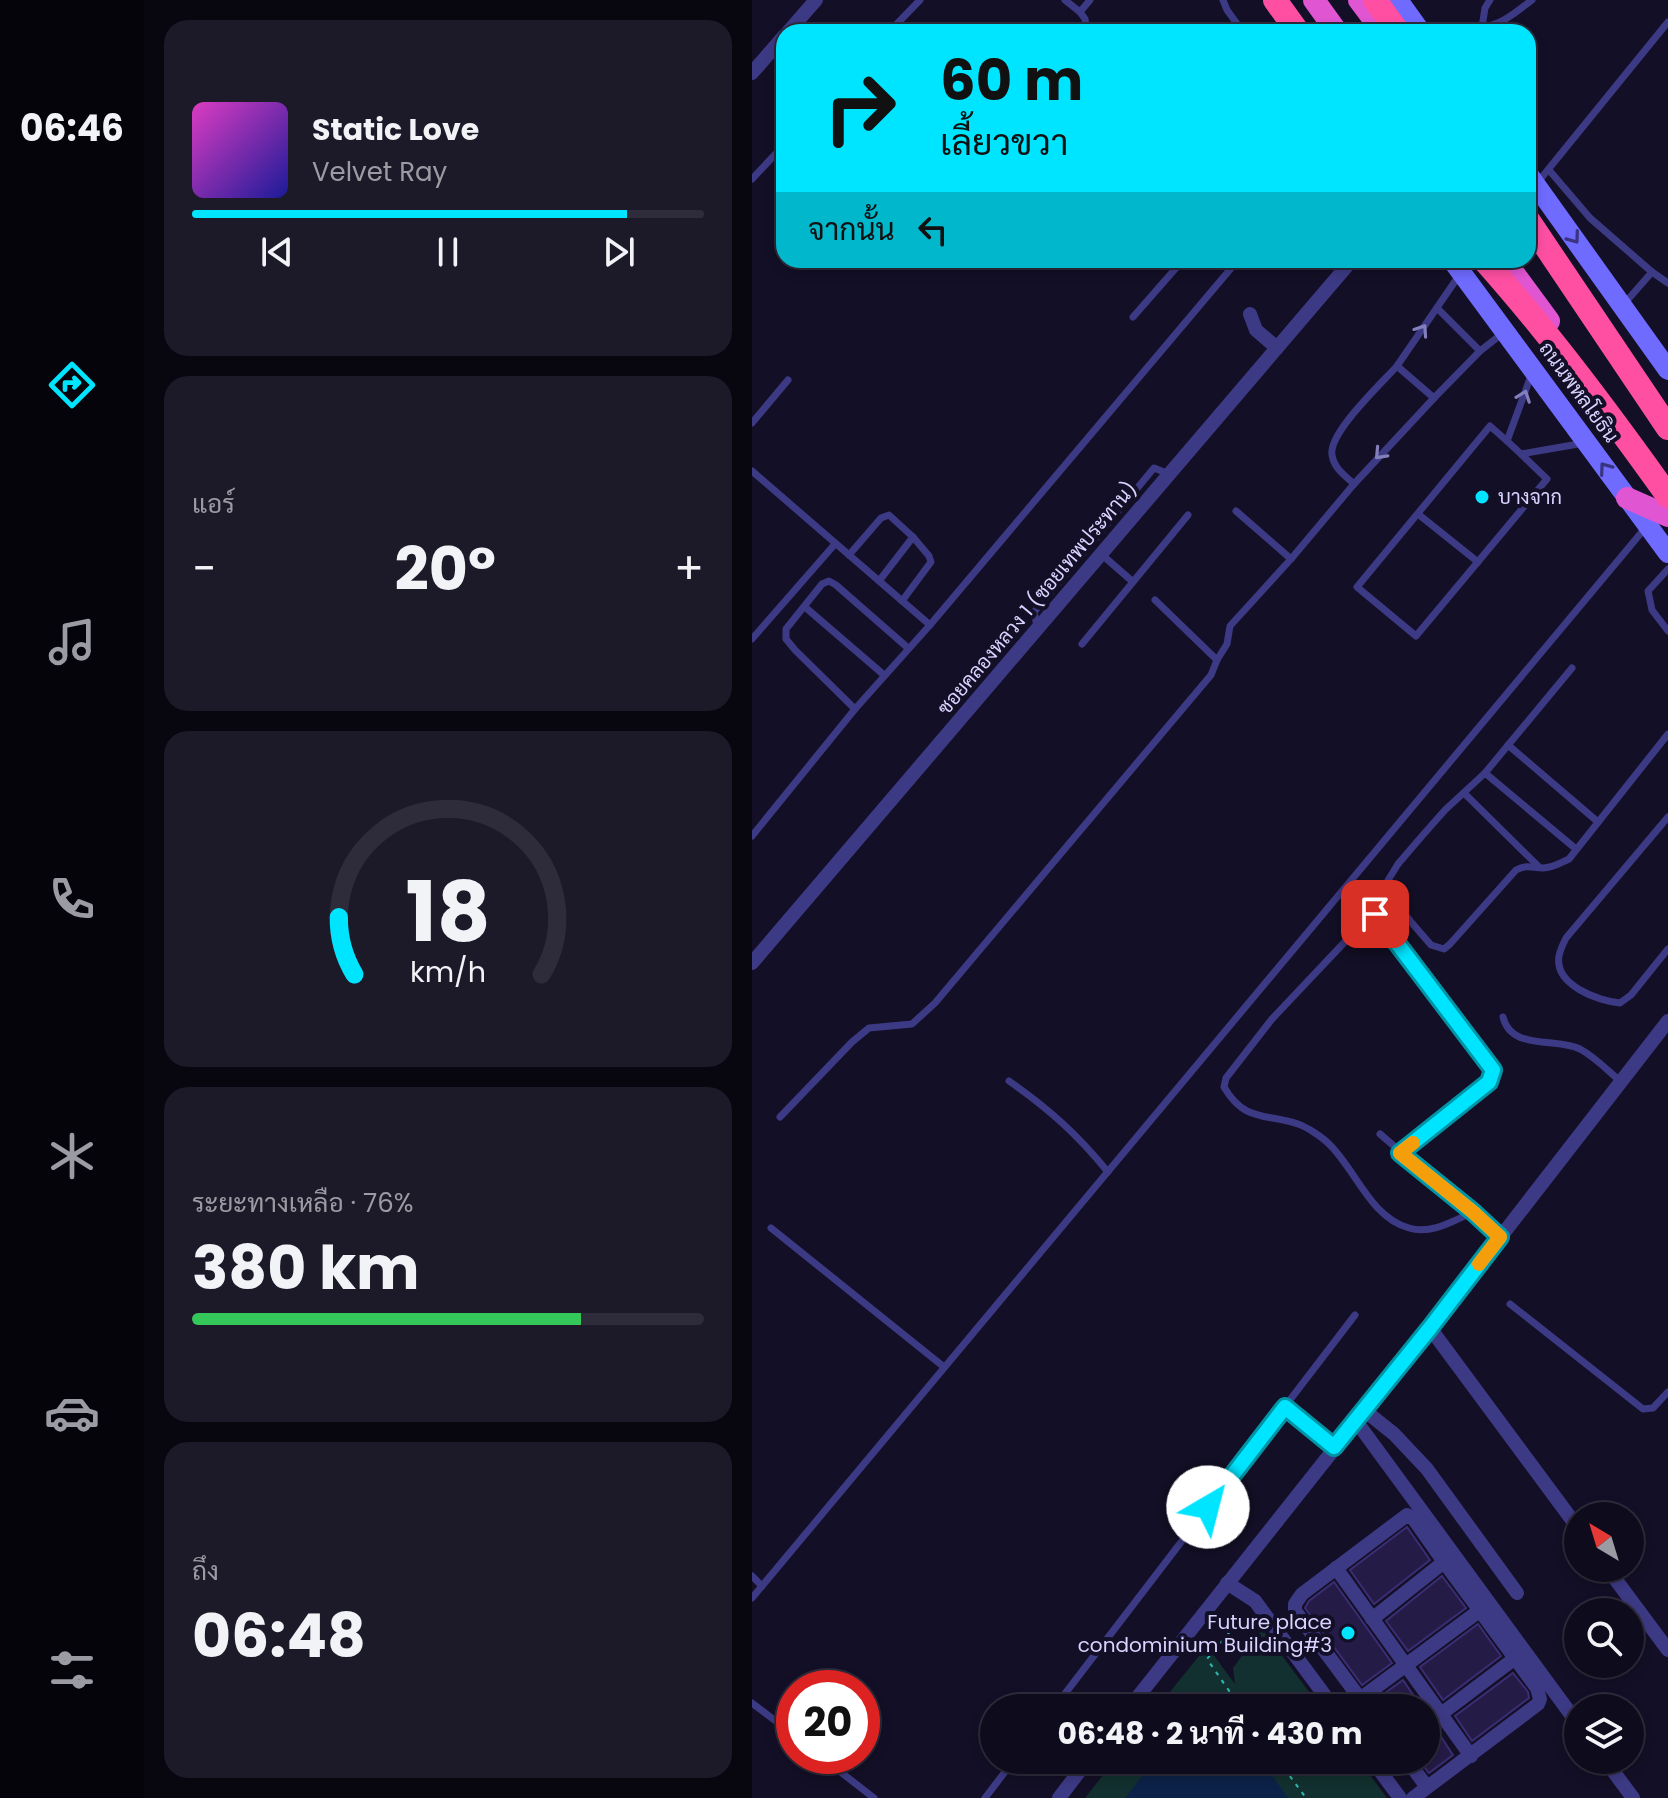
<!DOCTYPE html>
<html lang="th">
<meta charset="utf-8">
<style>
:root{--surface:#0e0b1c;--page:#1c1929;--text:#f1f3f6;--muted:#9b9ba3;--line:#2e2b3b;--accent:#00e5ff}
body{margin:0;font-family:Poppins,Sarabun,sans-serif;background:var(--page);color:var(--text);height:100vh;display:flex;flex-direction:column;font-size:30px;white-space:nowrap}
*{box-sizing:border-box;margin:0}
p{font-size:26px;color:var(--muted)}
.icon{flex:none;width:44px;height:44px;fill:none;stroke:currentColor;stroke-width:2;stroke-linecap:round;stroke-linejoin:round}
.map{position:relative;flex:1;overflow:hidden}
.sheet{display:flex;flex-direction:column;gap:20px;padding:20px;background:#08060f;width:608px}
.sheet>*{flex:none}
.top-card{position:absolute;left:24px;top:24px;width:760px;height:244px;border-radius:24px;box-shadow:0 4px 12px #0003,0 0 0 2px var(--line);background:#00e5ff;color:#111;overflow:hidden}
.needle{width:52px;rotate:322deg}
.tools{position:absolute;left:812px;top:1502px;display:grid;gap:16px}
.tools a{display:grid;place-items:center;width:80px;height:80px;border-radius:50%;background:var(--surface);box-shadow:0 4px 12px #0003,0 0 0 2px var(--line);font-size:40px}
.speed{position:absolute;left:24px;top:1670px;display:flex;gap:16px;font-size:40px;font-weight:700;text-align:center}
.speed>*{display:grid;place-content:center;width:104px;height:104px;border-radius:50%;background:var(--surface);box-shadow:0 4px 12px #0003,0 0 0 2px var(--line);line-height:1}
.speed .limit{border:12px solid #d22;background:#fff;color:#111}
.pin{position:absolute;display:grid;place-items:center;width:68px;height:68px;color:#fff;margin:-34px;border-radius:16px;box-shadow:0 4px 12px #0006}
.me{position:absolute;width:88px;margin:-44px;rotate:37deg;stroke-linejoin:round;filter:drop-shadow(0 0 6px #0008)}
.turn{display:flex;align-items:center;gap:28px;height:168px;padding:0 32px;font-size:36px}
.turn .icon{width:104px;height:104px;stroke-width:2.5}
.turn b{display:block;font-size:56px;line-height:68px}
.then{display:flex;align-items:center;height:76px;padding:0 32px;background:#0003;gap:16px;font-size:30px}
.big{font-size:60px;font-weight:700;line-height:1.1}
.sheet .widget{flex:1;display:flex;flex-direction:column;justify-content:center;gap:12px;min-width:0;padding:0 28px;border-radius:24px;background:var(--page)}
.sheet .dial{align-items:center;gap:0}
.dial svg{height:208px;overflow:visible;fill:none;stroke:var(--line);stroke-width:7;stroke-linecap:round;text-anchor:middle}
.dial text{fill:var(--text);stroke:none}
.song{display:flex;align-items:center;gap:24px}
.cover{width:96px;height:96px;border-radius:12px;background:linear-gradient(135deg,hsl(310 70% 55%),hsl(240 70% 35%))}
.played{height:8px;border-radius:4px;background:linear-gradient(90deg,var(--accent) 85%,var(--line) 85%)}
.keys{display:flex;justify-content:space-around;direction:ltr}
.heat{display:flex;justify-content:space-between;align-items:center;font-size:44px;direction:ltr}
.charge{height:12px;border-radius:6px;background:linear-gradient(90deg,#34c759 76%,var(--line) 0)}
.trip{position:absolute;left:228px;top:1694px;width:460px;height:80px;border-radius:40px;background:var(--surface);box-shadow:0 4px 12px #0003,0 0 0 2px var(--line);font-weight:700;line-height:80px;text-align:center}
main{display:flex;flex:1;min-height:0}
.tabs{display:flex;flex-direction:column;width:144px;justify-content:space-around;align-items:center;background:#06040b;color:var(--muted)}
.tabs .icon{width:56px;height:56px}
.tabs .current{color:var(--accent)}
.tabs b{font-size:36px;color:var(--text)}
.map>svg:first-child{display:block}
.green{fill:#12302f}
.water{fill:#0c2248}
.building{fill:#241b47;stroke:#3b2d73;stroke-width:2}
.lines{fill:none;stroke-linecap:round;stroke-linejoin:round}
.path{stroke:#2fb8b0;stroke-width:2;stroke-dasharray:4 6;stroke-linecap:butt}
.service{stroke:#3d3a85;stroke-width:7}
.minor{stroke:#3d3a85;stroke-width:14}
.secondary{stroke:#6f6bff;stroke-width:20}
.trunk{stroke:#e055d1;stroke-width:22}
.motorway{stroke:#ff4fa3;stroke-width:24}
.oneway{stroke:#38347d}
.oneway2{stroke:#837fbc}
.route-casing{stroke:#0095a6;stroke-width:20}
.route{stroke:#00e5ff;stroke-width:14}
.slow{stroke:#f59e0b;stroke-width:14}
.poi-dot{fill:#00e5ff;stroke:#130f26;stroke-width:3}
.labels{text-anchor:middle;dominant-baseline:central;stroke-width:8;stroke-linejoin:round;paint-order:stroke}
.street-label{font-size:20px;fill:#d9d4ff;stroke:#130f26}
.poi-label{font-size:20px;fill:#d9d4ff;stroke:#130f26;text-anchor:start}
</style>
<main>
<nav class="tabs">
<b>06:46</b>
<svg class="icon current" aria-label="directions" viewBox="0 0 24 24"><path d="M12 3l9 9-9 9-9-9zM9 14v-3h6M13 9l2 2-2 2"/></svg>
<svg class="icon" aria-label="music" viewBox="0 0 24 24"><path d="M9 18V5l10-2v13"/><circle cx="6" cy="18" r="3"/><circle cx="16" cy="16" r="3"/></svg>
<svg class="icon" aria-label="phone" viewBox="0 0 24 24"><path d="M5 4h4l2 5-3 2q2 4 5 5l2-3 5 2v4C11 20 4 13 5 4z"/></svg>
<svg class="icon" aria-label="climate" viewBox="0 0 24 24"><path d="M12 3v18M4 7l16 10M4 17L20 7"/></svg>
<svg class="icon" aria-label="car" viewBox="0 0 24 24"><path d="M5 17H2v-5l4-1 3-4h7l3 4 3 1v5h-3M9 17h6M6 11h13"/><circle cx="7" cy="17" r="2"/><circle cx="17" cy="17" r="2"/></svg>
<svg class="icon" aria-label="filters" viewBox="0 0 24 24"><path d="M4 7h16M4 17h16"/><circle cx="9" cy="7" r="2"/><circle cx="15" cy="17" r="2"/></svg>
</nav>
<section class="sheet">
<div class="widget">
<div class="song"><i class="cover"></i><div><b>Static Love</b><p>Velvet Ray</p></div></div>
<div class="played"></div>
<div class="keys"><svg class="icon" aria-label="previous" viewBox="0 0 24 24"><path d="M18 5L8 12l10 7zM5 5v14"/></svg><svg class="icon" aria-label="pause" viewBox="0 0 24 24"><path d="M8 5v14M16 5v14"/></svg><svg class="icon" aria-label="next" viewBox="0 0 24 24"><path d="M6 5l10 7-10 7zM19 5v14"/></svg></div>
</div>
<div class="widget"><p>แอร์</p>
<div class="heat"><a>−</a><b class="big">20°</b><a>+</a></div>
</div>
<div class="widget dial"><svg viewBox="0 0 100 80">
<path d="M14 69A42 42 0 1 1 86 69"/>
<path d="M14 69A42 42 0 0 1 8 47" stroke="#00e5ff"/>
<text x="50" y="56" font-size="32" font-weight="700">18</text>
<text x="50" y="72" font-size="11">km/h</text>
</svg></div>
<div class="widget"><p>ระยะทางเหลือ · 76%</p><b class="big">380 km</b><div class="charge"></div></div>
<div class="widget"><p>ถึง</p><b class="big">06:48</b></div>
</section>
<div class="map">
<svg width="916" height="1798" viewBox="0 0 916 1798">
<rect width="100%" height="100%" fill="#130f26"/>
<g class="green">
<polygon points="511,1630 569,1708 405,1708 455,1646 483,1684 481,1668 505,1635"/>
<polygon points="363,1760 607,1760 635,1798 333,1798"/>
</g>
<polygon class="water" points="403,1760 509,1760 536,1798 373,1798"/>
<g class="building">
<polygon points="655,1527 678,1560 622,1604 598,1570"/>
<polygon points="690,1576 714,1608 656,1651 634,1621"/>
<polygon points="582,1582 640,1663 610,1685 553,1608 557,1601"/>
<polygon points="726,1624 749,1656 691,1700 668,1667"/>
<polygon points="761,1673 776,1692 777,1698 720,1741 703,1716"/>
<polygon points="651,1680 670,1708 625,1708 622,1701"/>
<polygon points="674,1714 701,1755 677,1773 667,1760 674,1760"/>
</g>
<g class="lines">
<g class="path">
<polyline points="489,1708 455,1659 493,1614"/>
<polyline points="526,1760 554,1798"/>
</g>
<g class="service">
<polyline points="313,0 328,12 338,0"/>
<polyline points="471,0 475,10 491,32"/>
<path d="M738 0 733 8 730 27C750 25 764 12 780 0"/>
<polyline points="328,12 333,19 334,27 331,32"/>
<polyline points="137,32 168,0"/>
<polyline points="797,170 838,218 900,272 916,283"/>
<polyline points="0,179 32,145"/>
<polyline points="786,182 916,22"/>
<polyline points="708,274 645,366 682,398 728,351 751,333"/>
<polyline points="872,304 900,272"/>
<polyline points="685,308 728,351"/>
<polyline points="381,317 431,260"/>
<path d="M645 366C630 383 576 433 580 455 582 468 592 475 602 484L682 398"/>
<polyline points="780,373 755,441 769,454 832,443"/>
<polyline points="0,423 36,380"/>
<polyline points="755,441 738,426 605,587 664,636 795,479 769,454"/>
<polyline points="0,471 178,625"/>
<polyline points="484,511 539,559"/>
<polyline points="666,514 726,562"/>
<polyline points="349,554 380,581"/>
<polyline points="97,555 129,518 137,515 161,537 127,581"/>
<polyline points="916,569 896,591 900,610 916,631"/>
<polyline points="403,600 465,660"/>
<polyline points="150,601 179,562 177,556 161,537"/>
<polyline points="53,607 132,675"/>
<polyline points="285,626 282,612 402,468 417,474"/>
<polyline points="0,639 83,544"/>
<polyline points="330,644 436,515"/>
<path d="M820 668 733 773 693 810 670 836 646 864 635 882V891L659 922 679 945 692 949 698 944 764 870C775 864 780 868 791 868 801 868 808 863 817 859L916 734"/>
<polyline points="103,709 43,650 34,639 34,629 70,584 77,581 84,585 156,648"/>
<polyline points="756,745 846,822"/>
<polyline points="733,773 824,849"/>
<polyline points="712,793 787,867"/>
<path d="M916 817 814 938C811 944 808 950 807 956 802 985 846 1001 868 1003L879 995 916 949"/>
<polyline points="0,836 103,709 178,625 486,260"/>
<path d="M751 1017C759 1051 804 1037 828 1049 843 1057 855 1070 868 1081"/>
<path d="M257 1081C297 1109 325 1134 356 1172"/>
<polyline points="28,1117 100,1042 117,1028 160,1024 183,1003 459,675 465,660 475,644 478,626 539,559 602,484"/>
<polyline points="628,1134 748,1237"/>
<path d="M648 1153 737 1082 741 1070 623 914 605 929 520 1019 474 1078 472 1087C493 1123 514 1113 546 1124 555 1127 570 1137 577 1144 604 1170 618 1217 657 1228 679 1235 701 1221 721 1212"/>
<polyline points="19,1228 192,1367"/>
<polyline points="758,1304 891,1409 901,1408 916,1392"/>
<polyline points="533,1407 582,1447"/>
<polyline points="0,1576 10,1586"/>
<polyline points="0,1598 894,527"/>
<polyline points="0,1703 42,1735"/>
<polyline points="302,1708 603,1315"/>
<polyline points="68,1756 122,1798"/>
<polyline points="233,1798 262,1760"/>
</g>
<g class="minor">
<polyline points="36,32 64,0"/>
<polyline points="0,73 32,36"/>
<polyline points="498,314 504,330 525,348"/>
<polyline points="0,963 600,260"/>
<polyline points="678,1328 826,1528"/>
<polyline points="612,1410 642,1434 675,1469 765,1593"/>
<polyline points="604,1421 826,1724"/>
<polyline points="584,1568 719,1756"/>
<polyline points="855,1568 916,1650"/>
<polyline points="475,1583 503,1601 582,1708"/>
<polyline points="620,1619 692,1562"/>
<polyline points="608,1699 727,1611"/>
<polyline points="377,1708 678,1328 916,1021"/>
<polyline points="615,1708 543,1611 543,1604 550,1594 655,1515 661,1518 692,1562 785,1688 788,1699 786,1704 661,1798"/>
<polyline points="689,1714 762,1659"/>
<polyline points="620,1760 648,1798"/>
<polyline points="655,1760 675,1787"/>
<polyline points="853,1760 881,1798"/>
<polyline points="307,1798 336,1760"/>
</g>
<g class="secondary">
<polyline points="646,0 669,32"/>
<polyline points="776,174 916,370"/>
<polyline points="700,260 916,553"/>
</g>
<g class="trunk">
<polyline points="562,0 585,32"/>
<polyline points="607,0 631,32"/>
<polyline points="752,260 797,321"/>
<polyline points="875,498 916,516"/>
</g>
<g class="motorway">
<polyline points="523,0 546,32"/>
<polyline points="623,0 646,32"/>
<polyline points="776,220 916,428"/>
<path d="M732 260C798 334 858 415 916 496"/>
</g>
</g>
<defs><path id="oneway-chevron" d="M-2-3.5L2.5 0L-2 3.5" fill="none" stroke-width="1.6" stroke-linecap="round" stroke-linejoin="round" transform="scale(2)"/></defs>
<g class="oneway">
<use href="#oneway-chevron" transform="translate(822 238) rotate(54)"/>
<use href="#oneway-chevron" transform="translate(853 468) rotate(-126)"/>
</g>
<g class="oneway2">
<use href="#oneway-chevron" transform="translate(670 330) rotate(-56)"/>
<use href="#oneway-chevron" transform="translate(772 396) rotate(-70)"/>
<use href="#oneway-chevron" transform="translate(628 454) rotate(133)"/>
</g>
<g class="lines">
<defs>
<polyline id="route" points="456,1507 533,1407 582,1447 678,1328 748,1237 721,1212 648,1153 737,1082 741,1070 623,914"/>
</defs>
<use href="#route" class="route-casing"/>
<use href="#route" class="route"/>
<polyline class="slow" points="661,1143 648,1153 721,1212 748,1237 727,1264"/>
</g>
<g class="poi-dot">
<circle cx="730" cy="497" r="8"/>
<circle cx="596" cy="1633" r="8"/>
</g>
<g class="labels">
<g class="street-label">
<text transform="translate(827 392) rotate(54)">ถนนพหลโยธิน</text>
<text transform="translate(285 598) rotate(-50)">ซอยคลองหลวง 1 (ซอยเทพประทาน)</text>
</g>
<g class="poi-label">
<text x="746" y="497">บางจาก</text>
<text x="580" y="1622" text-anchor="end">Future place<tspan x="580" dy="23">condominium Building#3</tspan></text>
</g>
</g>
</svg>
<div class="tools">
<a><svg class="needle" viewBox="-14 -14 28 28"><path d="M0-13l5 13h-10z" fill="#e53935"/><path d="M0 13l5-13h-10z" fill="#9b9ba3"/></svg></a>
<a><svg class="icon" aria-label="search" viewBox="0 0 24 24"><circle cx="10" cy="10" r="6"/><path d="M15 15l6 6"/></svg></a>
<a><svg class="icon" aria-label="layers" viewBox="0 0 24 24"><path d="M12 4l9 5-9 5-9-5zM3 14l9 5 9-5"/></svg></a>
</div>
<div class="speed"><div class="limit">20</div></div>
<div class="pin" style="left:623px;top:914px;background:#d93025"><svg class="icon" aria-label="arrive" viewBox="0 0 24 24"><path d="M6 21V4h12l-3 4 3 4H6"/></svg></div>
<svg class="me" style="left:456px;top:1507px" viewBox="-20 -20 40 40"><circle r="19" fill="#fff"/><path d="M0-13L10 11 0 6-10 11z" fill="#00e5ff"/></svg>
<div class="trip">06:48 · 2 นาที · 430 m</div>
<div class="top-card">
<div class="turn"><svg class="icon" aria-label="right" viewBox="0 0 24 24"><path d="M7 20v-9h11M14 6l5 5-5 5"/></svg><div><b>60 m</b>เลี้ยวขวา</div></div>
<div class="then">จากนั้น<svg class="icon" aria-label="left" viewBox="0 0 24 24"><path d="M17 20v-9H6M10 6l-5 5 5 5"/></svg></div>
</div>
</div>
</main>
